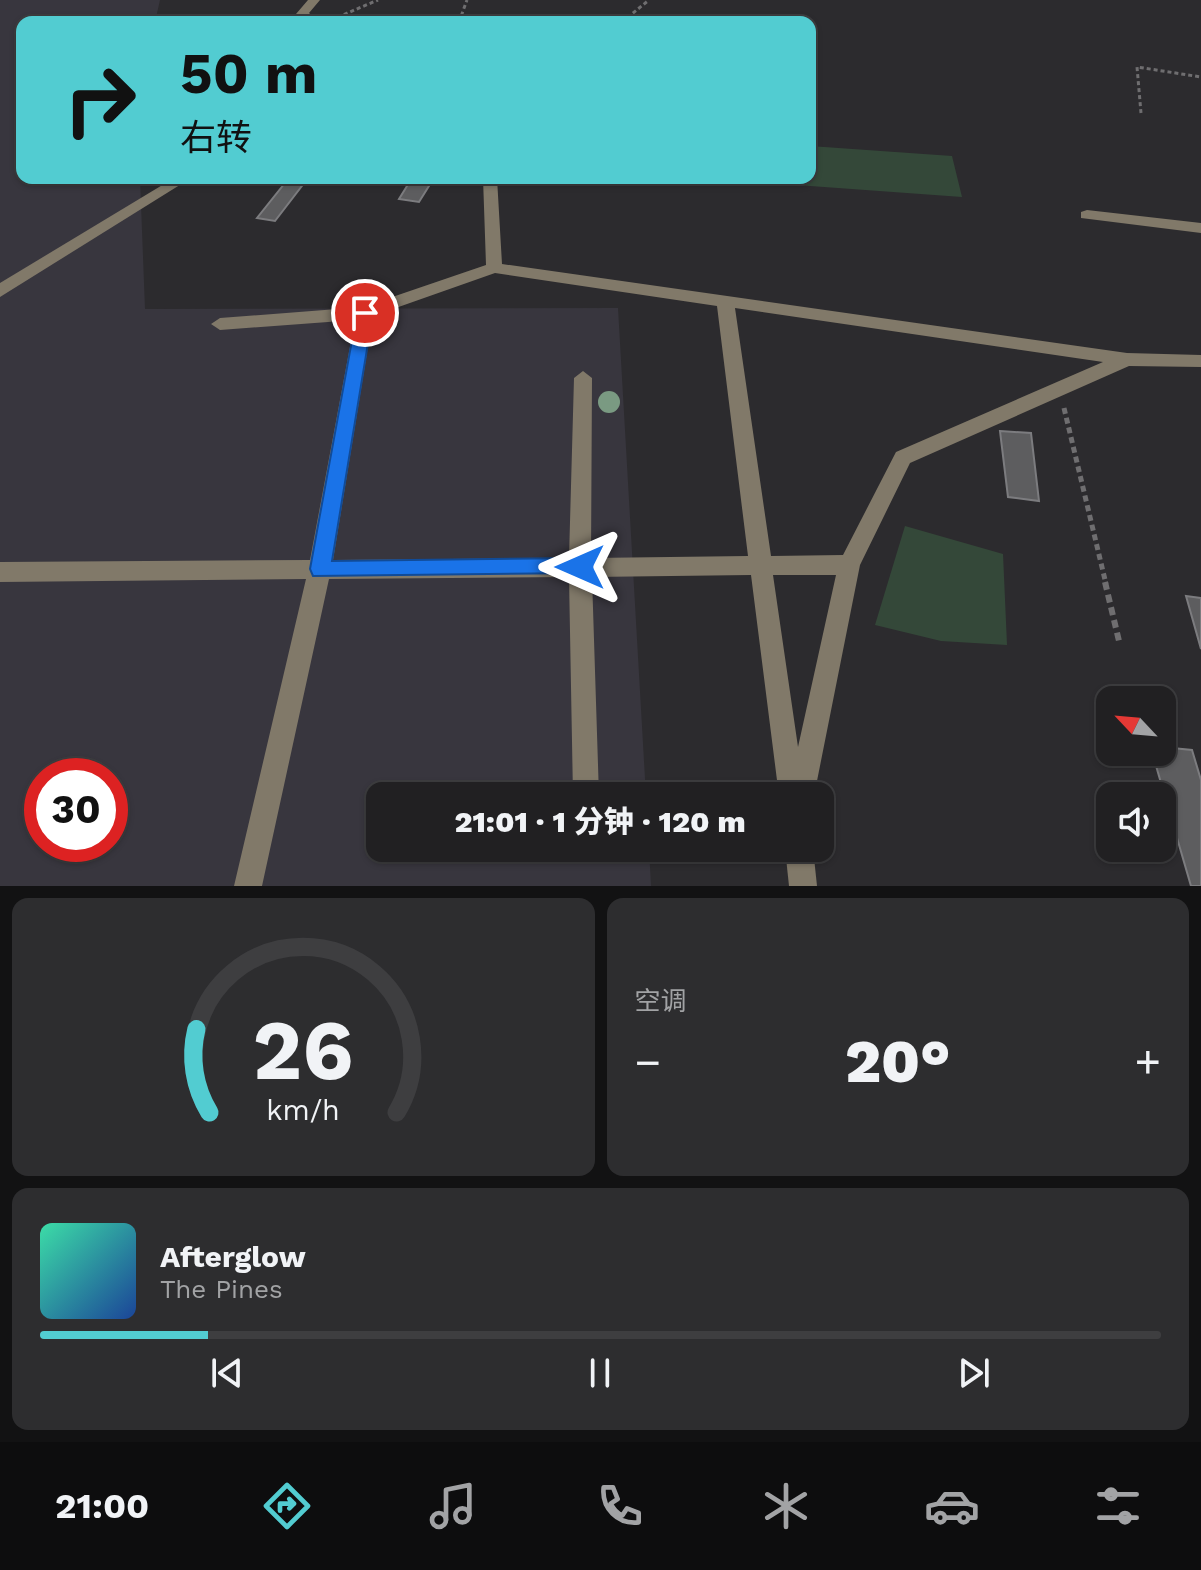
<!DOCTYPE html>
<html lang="zh">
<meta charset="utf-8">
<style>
:root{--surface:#212022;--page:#2d2d2f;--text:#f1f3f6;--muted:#a2a3a5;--line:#3e3e40;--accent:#52ccd1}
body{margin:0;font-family:"Work Sans","Noto Sans SC",sans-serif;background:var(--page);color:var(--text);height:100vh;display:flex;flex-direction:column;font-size:30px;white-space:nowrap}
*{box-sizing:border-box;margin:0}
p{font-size:26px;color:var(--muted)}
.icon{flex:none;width:44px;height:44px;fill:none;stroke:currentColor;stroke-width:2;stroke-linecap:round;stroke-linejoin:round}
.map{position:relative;height:886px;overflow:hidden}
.details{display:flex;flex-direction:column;gap:12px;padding:12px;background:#121213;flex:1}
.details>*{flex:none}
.top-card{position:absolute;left:16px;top:16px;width:800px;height:168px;border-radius:16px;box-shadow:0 2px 6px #0004,0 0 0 2px var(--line);background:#52ccd1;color:#111;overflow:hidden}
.needle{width:52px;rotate:296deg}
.buttons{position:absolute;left:1096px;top:686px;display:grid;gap:16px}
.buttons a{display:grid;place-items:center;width:80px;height:80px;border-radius:16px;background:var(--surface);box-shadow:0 2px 6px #0004,0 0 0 2px var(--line);font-size:40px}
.speed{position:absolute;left:24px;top:758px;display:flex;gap:16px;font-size:40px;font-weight:700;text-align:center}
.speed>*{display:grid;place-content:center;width:104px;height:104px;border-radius:50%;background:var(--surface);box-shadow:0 2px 6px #0004,0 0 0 2px var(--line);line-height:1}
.speed .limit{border:12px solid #d22;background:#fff;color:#111}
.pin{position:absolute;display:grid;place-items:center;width:68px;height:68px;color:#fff;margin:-34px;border:4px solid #fff;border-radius:50%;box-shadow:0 2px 8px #0007}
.me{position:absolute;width:88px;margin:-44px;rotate:270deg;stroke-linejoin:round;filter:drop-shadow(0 0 6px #0008)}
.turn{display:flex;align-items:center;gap:28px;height:168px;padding:0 32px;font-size:36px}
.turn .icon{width:104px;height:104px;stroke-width:2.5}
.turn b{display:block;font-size:56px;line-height:68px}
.big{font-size:60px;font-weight:800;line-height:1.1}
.details .card{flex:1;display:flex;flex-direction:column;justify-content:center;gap:12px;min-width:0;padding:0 28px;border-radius:16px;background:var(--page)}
.details .dial{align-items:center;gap:0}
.dial svg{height:208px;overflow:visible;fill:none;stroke:var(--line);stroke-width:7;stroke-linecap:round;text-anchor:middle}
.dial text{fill:var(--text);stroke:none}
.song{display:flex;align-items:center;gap:24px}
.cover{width:96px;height:96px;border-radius:12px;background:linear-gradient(135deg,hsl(160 70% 55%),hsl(220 70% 35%))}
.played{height:8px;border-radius:4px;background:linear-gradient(90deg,var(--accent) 15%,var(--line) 15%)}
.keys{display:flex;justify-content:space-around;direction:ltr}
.heat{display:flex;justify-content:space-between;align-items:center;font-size:44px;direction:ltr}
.details .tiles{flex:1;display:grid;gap:12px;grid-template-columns:1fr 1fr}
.card:last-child{grid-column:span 2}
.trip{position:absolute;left:366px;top:782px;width:468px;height:80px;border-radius:16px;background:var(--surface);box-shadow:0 2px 6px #0004,0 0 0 2px var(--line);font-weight:800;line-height:80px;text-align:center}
.tabs{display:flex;height:128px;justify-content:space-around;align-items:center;background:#0d0d0e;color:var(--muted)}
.tabs .icon{width:56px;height:56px}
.tabs .on{color:var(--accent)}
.tabs b{font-size:36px;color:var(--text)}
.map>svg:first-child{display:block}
.built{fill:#38363e;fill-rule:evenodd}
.green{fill:#344839}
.building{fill:#5d5d5f;stroke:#7c7c7f;stroke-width:2}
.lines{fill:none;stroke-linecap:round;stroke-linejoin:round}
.path-far2{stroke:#6f6e70;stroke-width:3;stroke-dasharray:4 3;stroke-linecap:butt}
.path-far1{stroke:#6f6e70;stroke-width:5;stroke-dasharray:6 4;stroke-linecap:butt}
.path{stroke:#6f6e70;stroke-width:6;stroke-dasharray:8 5;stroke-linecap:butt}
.minor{fill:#817969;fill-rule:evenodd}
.tree{fill:#7a9a82}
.route{fill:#1a73e8;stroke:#114b97;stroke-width:2}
</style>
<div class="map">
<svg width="1201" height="886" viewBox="0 0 1201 886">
<rect width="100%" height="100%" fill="#2c2b2e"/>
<path class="built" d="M0 0H160L155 22H22V178H140L145 309 618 308 646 796H380V848H649L651 886H0ZM42 776H110V844H42Z"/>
<g class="green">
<polygon points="810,146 952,156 962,197 700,178 810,178"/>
<polygon points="905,526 1003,554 1007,645 941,641 875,625"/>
</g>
<g class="building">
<polygon points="289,178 308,178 275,221 257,218"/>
<polygon points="412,178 434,178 419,202 399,199"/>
<polygon points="1000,431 1031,433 1039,501 1008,497"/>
<polygon points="1186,596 1201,598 1201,649"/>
<polygon points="1162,747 1192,750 1201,780 1201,886 1191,886 1152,752 1162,752"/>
</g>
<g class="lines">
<g class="path-far2">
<polyline points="331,20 378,0"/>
<polyline points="459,22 467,0"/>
<polyline points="622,22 649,0"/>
<polyline points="1141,113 1137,67 1201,77"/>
</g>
<polyline class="path-far1" points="1064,408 1106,584"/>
<polyline class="path" points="1105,582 1119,641"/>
<g class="minor">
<polygon points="308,0 320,0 309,13 319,22 305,22 296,14"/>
<polygon points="174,178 191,178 0,297 0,283"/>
<path d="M483 178H497L502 264 1127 353 1201 355V367L1129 366 910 463 860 565 814 796H779L751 575 592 577 599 796H573L569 577 329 579 262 886H234L306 579 0 582V562L310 560 355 320 220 330 211 324 220 318 363 307 486 265ZM495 273 717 306 748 556 591 558 592 378 583 371 574 378 569 558 333 560 373 316ZM735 308 1103 362 896 452 843 555 771 556ZM773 575H836L798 747Z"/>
<polygon points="1087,210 1201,223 1201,233 1081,218 1081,212"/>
<polygon points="785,848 813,848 817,886 789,886"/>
</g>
</g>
<circle class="tree" cx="609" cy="402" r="11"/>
<polygon class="route" points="365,308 373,313 332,561 580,558 587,561 590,567 587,573 313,576 310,569 357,313"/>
</svg>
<div class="buttons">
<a><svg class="needle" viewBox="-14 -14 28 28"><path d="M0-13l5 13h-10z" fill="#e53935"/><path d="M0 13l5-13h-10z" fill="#a2a3a5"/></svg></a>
<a><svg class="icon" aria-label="sound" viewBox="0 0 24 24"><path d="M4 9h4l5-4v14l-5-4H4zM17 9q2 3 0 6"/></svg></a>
</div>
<div class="speed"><div class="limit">30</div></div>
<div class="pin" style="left:365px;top:313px;background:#d93025"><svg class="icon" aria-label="arrive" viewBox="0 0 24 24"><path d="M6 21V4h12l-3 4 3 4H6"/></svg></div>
<svg class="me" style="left:580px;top:567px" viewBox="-20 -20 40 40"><path d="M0-17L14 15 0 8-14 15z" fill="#1a73e8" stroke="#fff" stroke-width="4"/></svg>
<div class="trip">21:01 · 1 分钟 · 120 m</div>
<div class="top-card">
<div class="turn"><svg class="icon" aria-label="right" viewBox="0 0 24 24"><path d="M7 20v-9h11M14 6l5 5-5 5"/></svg><div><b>50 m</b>右转</div></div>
</div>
</div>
<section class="details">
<div class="tiles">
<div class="card dial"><svg viewBox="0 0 100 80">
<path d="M14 69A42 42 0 1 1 86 69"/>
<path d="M14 69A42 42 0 0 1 9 37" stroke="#52ccd1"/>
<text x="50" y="56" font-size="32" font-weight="700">26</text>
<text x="50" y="72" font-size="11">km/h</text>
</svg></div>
<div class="card"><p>空调</p>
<div class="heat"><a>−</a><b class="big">20°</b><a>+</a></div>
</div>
<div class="card">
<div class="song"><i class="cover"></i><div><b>Afterglow</b><p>The Pines</p></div></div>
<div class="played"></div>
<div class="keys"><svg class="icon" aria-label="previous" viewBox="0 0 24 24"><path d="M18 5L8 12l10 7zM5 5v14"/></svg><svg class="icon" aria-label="pause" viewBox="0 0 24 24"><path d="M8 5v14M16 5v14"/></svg><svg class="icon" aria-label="next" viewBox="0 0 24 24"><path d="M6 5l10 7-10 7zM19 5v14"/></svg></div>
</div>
</div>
</section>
<nav class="tabs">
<b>21:00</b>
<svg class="icon on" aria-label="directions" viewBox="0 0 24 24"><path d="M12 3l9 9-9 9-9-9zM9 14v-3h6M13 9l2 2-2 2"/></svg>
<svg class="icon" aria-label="music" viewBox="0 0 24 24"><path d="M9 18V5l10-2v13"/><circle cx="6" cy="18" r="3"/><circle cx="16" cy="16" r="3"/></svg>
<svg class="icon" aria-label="phone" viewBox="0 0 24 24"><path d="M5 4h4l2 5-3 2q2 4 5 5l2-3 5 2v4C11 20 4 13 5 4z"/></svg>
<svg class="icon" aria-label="climate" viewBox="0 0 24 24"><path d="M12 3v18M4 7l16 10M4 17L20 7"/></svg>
<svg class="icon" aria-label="car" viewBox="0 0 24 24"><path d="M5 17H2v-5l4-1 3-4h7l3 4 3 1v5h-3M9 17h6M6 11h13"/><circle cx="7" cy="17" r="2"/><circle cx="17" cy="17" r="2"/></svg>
<svg class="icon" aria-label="filters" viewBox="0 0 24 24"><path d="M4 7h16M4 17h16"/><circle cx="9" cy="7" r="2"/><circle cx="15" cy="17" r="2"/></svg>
</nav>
